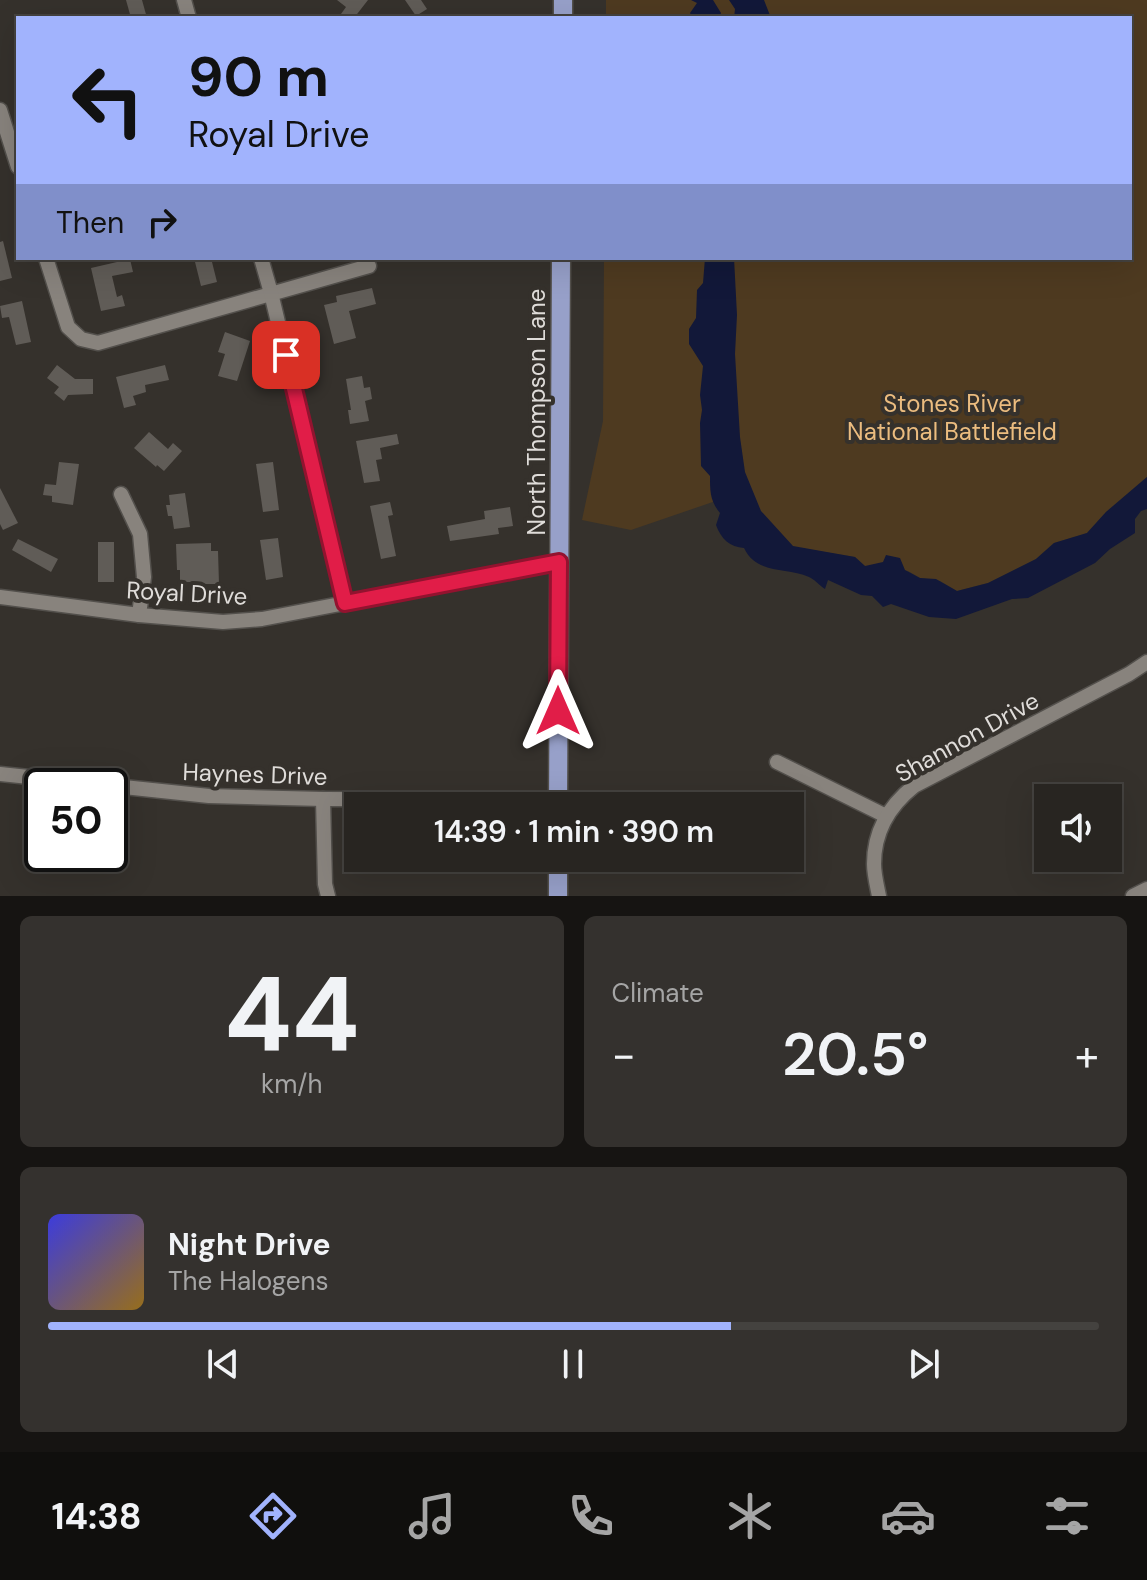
<!DOCTYPE html>
<meta charset="utf-8">
<style>
:root{--surface:#282521;--page:#34312e;--text:#f1f3f6;--muted:#a5a5a5;--line:#44423f;--accent:#a1b3fd}
body{margin:0;font-family:"DM Sans",sans-serif;background:var(--page);color:var(--text);height:100vh;display:flex;flex-direction:column;font-size:30px;white-space:nowrap}
*{box-sizing:border-box;margin:0}
p{font-size:26px;color:var(--muted)}
.icon{flex:none;width:44px;height:44px;fill:none;stroke:currentColor;stroke-width:2;stroke-linecap:round;stroke-linejoin:round}
.map{position:relative;height:896px;overflow:hidden}
.side{display:flex;flex-direction:column;gap:20px;padding:20px;background:#161412;flex:1}
.side>*{flex:none}
.hud{position:absolute;left:16px;top:16px;width:1116px;height:244px;border-radius:0px;box-shadow:0 8px 32px #0002,0 0 0 2px var(--line);background:#a1b3fd;color:#111;overflow:hidden}
.fabs{position:absolute;left:1034px;top:784px;display:grid;gap:16px}
.fabs a{display:grid;place-items:center;width:88px;height:88px;border-radius:0px;background:var(--surface);box-shadow:0 8px 32px #0002,0 0 0 2px var(--line);font-size:40px}
.speed{position:absolute;left:24px;top:768px;display:flex;gap:16px;font-size:40px;font-weight:700;text-align:center}
.speed>*{display:grid;place-content:center;width:104px;height:104px;border-radius:50%;background:var(--surface);box-shadow:0 8px 32px #0002,0 0 0 2px var(--line);line-height:1}
.speed .limit{border:4px solid #111;border-radius:12px;background:#fff;color:#111}
.pin{position:absolute;display:grid;place-items:center;width:68px;height:68px;color:#fff;margin:-34px;border-radius:16px;box-shadow:0 4px 12px #0006}
.me{position:absolute;width:88px;margin:-44px;rotate:0deg;stroke-linejoin:round;filter:drop-shadow(0 0 6px #0008)}
.turn{display:flex;align-items:center;gap:28px;height:168px;padding:0 40px;font-size:36px}
.turn .icon{width:104px;height:104px;stroke-width:2.5}
.turn b{display:block;font-size:56px;line-height:68px}
.then{display:flex;align-items:center;height:76px;padding:0 40px;background:#0003;gap:16px;font-size:30px}
.big{font-size:60px;font-weight:600;line-height:1.1}
.side .card{flex:1;display:flex;flex-direction:column;justify-content:center;gap:12px;min-width:0;padding:0 28px;border-radius:12px;background:var(--page)}
.side .dial{align-items:center;gap:0}
.dial b{font-size:104px;line-height:1}
.song{display:flex;align-items:center;gap:24px}
.cover{width:96px;height:96px;border-radius:12px;background:linear-gradient(135deg,hsl(240 70% 55%),hsl(40 70% 35%))}
.played{height:8px;border-radius:4px;background:linear-gradient(90deg,var(--accent) 65%,var(--line) 65%)}
.keys{display:flex;justify-content:space-around;direction:ltr}
.heat{display:flex;justify-content:space-between;align-items:center;font-size:44px;direction:ltr}
.side .tiles{flex:1;display:grid;gap:20px;grid-template-columns:1fr 1fr}
.card:last-child{grid-column:span 2}
.trip{position:absolute;left:344px;top:792px;width:460px;height:80px;border-radius:0px;background:var(--surface);box-shadow:0 8px 32px #0002,0 0 0 2px var(--line);font-weight:600;line-height:80px;text-align:center}
.tabs{display:flex;height:128px;justify-content:space-around;align-items:center;background:#100f0d;color:var(--muted)}
.tabs .icon{width:56px;height:56px}
.tabs .active{color:var(--accent)}
.tabs b{font-size:36px;color:var(--text)}
.map>svg:first-child{display:block}
.green{fill:#4e3a20}
.water{fill:#121839}
.building{fill:#605c57}
.lines{fill:none;stroke-linecap:round;stroke-linejoin:round}
.minor-casing{stroke:#53504c;stroke-width:17}
.major-casing{stroke:#53504c;stroke-width:21}
.minor{stroke:#88837d;stroke-width:14}
.major{stroke:#97a0c9;stroke-width:18}
.route-casing{stroke:#92132f;stroke-width:20}
.route{stroke:#e11d48;stroke-width:14}
.labels{text-anchor:middle;dominant-baseline:central;stroke-width:8;stroke-linejoin:round;paint-order:stroke}
.park-label{font-size:24px;fill:#ebbc7f;stroke:#35312c}
.street-label{font-size:24px;fill:#dfdcd9;stroke:#35312c}
</style>
<div class="map">
<svg width="1147" height="896" viewBox="0 0 1147 896">
<rect width="100%" height="100%" fill="#35312c"/>
<polygon class="green" points="606,0 1147,0 1147,477 1106,512 1087,533 1054,543 1036,559 988,583 957,591 940,581 920,578 908,571 865,566 855,557 793,547 742,492 631,530 582,520 603,421 604,258 1130,258 1130,18 606,18"/>
<g class="water">
<polygon points="691,0 713,0 721,13 719,18 693,18 690,13 697,3"/>
<polygon points="729,0 764,0 771,18 734,18 735,9"/>
<path d="M705 258H734L737 315 735 354 740 437 745 472 761 511 793 546 855 557 865 566 883 562 886 555 900 558 905 570 920 578 936 579 957 591 988 583 1036 559 1054 543 1087 533 1106 512 1147 477V509L1141 511 1135 519V533L1110 549 1095 563 1028 598 1012 599 956 619 929 617 891 604 883 607 872 596 861 595 828 580 825 589C819 585 814 579 809 577 786 567 757 575 744 548 730 547 721 539 716 525L720 513C710 501 710 491 710 476L701 466 700 423 702 410 700 395 703 366 689 344V329L696 318 697 290 703 283Z"/>
</g>
<g class="building">
<polygon points="126,0 142,0 147,18 131,18"/>
<polygon points="337,0 368,0 354,18 347,18 341,14 346,7"/>
<polygon points="405,0 421,0 427,9 416,16"/>
<polygon points="3,241 12,278 0,281 0,242"/>
<polygon points="194,258 211,258 217,282 201,286"/>
<polygon points="130,259 133,272 112,276 117,297 122,295 125,306 101,311 91,268"/>
<polygon points="372,288 376,304 349,311 356,338 334,344 324,305 337,302 336,296"/>
<polygon points="22,301 31,342 16,345 9,317 2,318 0,306"/>
<polygon points="225,332 250,341 237,381 218,376 225,354 218,352"/>
<polygon points="57,365 75,379 93,379 93,394 68,395 64,401 54,393 59,387 47,378"/>
<polygon points="165,365 169,380 145,385 146,392 133,396 136,405 124,408 116,377"/>
<polygon points="362,376 364,388 370,387 372,399 365,401 369,421 350,424 348,410 351,410 346,379"/>
<polygon points="149,432 168,449 173,443 182,451 164,471 157,465 156,467 134,448"/>
<polygon points="397,434 399,444 380,448 382,459 376,460 380,481 364,483 356,441"/>
<polygon points="59,462 79,464 73,505 52,502 52,496 43,495 45,484 56,485"/>
<polygon points="273,462 279,510 263,512 256,464"/>
<polygon points="0,488 18,523 3,530 0,524"/>
<polygon points="185,493 190,527 174,529 172,516 168,516 166,505 170,505 169,495"/>
<polygon points="390,502 393,515 388,516 396,556 381,559 370,506"/>
<polygon points="510,507 513,526 498,528 499,534 450,541 447,526 485,519 484,511"/>
<polygon points="278,538 283,577 266,580 260,540"/>
<polygon points="18,539 58,559 51,572 12,550"/>
<rect x="98" y="542" width="16" height="40"/>
<polygon points="211,543 211,551 218,551 219,584 195,584 195,582 180,582 180,570 177,570 176,544"/>
</g>
<g class="lines">
<defs>
<g id="minor">
<polyline points="184,0 189,18"/>
<polyline points="0,110 18,167"/>
<polyline points="46,258 68,327 81,339 98,343 369,266"/>
<polyline points="261,258 271,293 345,603"/>
<polyline points="121,494 140,534 144,577 139,615"/>
<polyline points="0,597 139,615 223,622 262,619 559,562"/>
<polyline points="777,762 886,816"/>
<polyline points="0,774 209,796 323,799 558,800"/>
<polyline points="323,799 325,884 328,896"/>
<path d="M879 896C877 886 874 874 874 864 874 831 889 806 914 786L1129 674 1147 662"/>
<polyline points="1133,896 1147,889"/>
</g>
<g id="major">
<polyline points="563,18 563,0"/>
<polyline points="558,806 561,258"/>
<polyline points="558,858 558,896"/>
</g>
</defs>
<use href="#minor" class="minor-casing"/>
<use href="#major" class="major-casing"/>
<use href="#minor" class="minor"/>
<use href="#major" class="major"/>
</g>
<g class="lines">
<defs>
<polyline id="route" points="286,355 345,603 559,562 558,711"/>
</defs>
<use href="#route" class="route-casing"/>
<use href="#route" class="route"/>
</g>
<g class="labels">
<g class="park-label">
<text x="952" y="403">Stones River<tspan x="952" dy="28">National Battlefield</tspan></text>
</g>
<g class="street-label">
<text transform="translate(536 412) rotate(-90)">North Thompson Lane</text>
<text transform="translate(187 593) rotate(3)">Royal Drive</text>
<text transform="translate(967 737) rotate(-29)">Shannon Drive</text>
<text transform="translate(255 774) rotate(2)">Haynes Drive</text>
</g>
</g>
</svg>
<div class="fabs">
<a><svg class="icon" aria-label="sound" viewBox="0 0 24 24"><path d="M4 9h4l5-4v14l-5-4H4zM17 9q2 3 0 6"/></svg></a>
</div>
<div class="speed"><div class="limit">50</div></div>
<div class="pin" style="left:286px;top:355px;background:#d93025"><svg class="icon" aria-label="arrive" viewBox="0 0 24 24"><path d="M6 21V4h12l-3 4 3 4H6"/></svg></div>
<svg class="me" style="left:558px;top:711px" viewBox="-20 -20 40 40"><path d="M0-17L14 15 0 8-14 15z" fill="#e11d48" stroke="#fff" stroke-width="4"/></svg>
<div class="trip">14:39 · 1 min · 390 m</div>
<div class="hud">
<div class="turn"><svg class="icon" aria-label="left" viewBox="0 0 24 24"><path d="M17 20v-9H6M10 6l-5 5 5 5"/></svg><div><b>90 m</b>Royal Drive</div></div>
<div class="then">Then<svg class="icon" aria-label="right" viewBox="0 0 24 24"><path d="M7 20v-9h11M14 6l5 5-5 5"/></svg></div>
</div>
</div>
<section class="side">
<div class="tiles">
<div class="card dial"><b>44</b><p>km/h</p></div>
<div class="card"><p>Climate</p>
<div class="heat"><a>−</a><b class="big">20.5°</b><a>+</a></div>
</div>
<div class="card">
<div class="song"><i class="cover"></i><div><b>Night Drive</b><p>The Halogens</p></div></div>
<div class="played"></div>
<div class="keys"><svg class="icon" aria-label="previous" viewBox="0 0 24 24"><path d="M18 5L8 12l10 7zM5 5v14"/></svg><svg class="icon" aria-label="pause" viewBox="0 0 24 24"><path d="M8 5v14M16 5v14"/></svg><svg class="icon" aria-label="next" viewBox="0 0 24 24"><path d="M6 5l10 7-10 7zM19 5v14"/></svg></div>
</div>
</div>
</section>
<nav class="tabs">
<b>14:38</b>
<svg class="icon active" aria-label="directions" viewBox="0 0 24 24"><path d="M12 3l9 9-9 9-9-9zM9 14v-3h6M13 9l2 2-2 2"/></svg>
<svg class="icon" aria-label="music" viewBox="0 0 24 24"><path d="M9 18V5l10-2v13"/><circle cx="6" cy="18" r="3"/><circle cx="16" cy="16" r="3"/></svg>
<svg class="icon" aria-label="phone" viewBox="0 0 24 24"><path d="M5 4h4l2 5-3 2q2 4 5 5l2-3 5 2v4C11 20 4 13 5 4z"/></svg>
<svg class="icon" aria-label="climate" viewBox="0 0 24 24"><path d="M12 3v18M4 7l16 10M4 17L20 7"/></svg>
<svg class="icon" aria-label="car" viewBox="0 0 24 24"><path d="M5 17H2v-5l4-1 3-4h7l3 4 3 1v5h-3M9 17h6M6 11h13"/><circle cx="7" cy="17" r="2"/><circle cx="17" cy="17" r="2"/></svg>
<svg class="icon" aria-label="filters" viewBox="0 0 24 24"><path d="M4 7h16M4 17h16"/><circle cx="9" cy="7" r="2"/><circle cx="15" cy="17" r="2"/></svg>
</nav>
